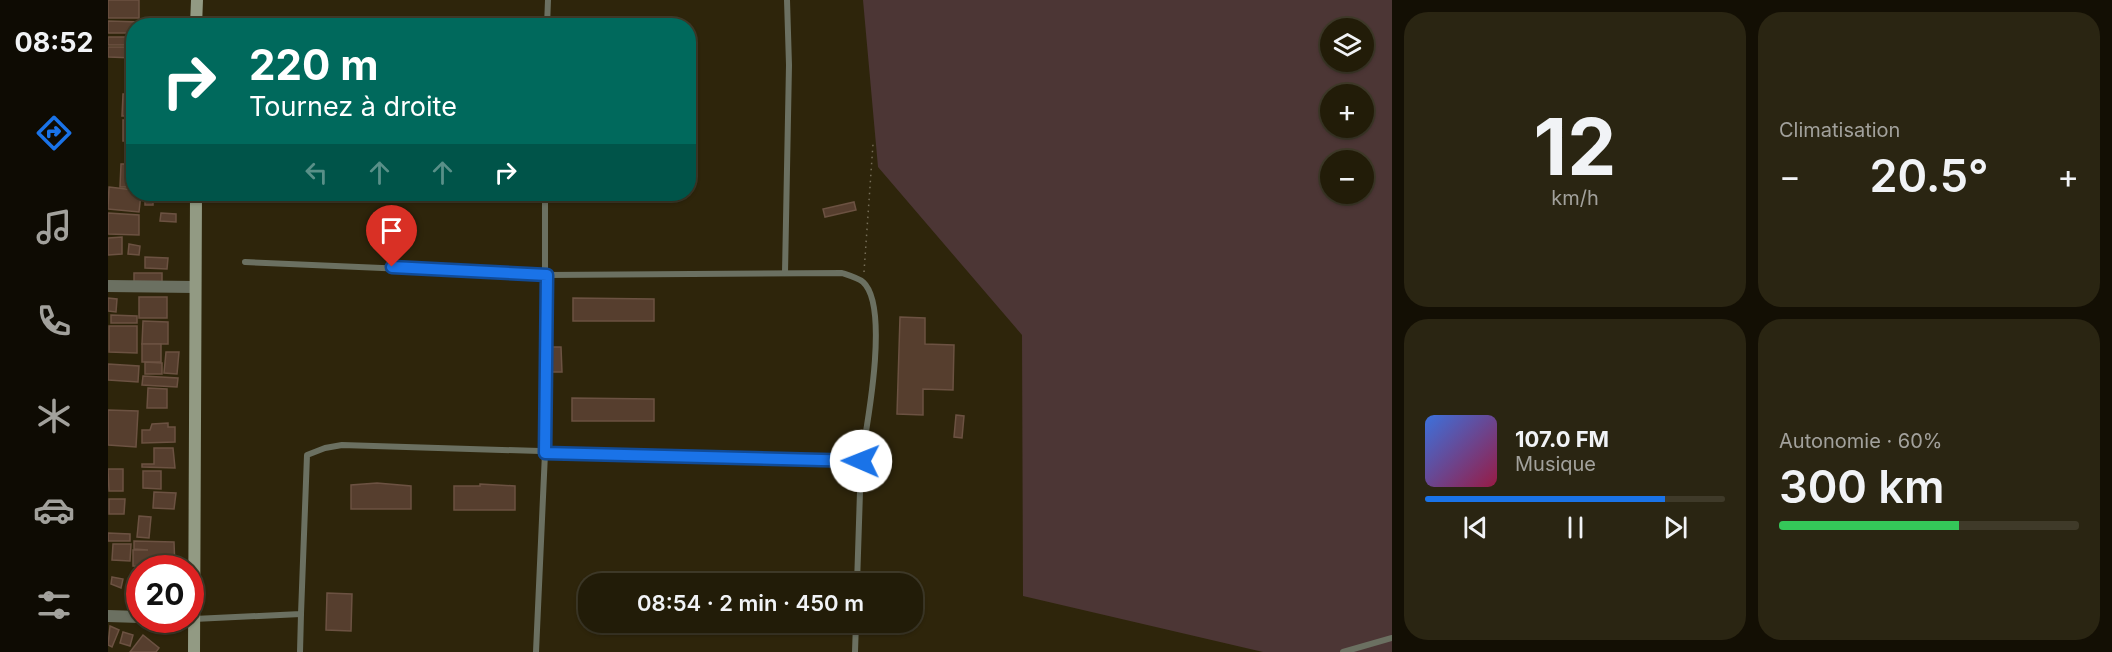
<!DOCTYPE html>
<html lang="fr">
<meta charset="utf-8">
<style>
:root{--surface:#221c08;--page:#2a2512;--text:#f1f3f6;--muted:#a2a19c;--line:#3f3a29;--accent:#1a73e8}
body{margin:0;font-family:Inter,sans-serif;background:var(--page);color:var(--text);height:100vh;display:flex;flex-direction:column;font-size:22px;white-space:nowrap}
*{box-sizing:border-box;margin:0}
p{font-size:20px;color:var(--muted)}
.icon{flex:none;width:33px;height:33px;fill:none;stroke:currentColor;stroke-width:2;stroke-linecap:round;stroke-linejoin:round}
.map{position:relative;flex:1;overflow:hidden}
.side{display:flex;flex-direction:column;gap:12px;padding:12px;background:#130f04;width:720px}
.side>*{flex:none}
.hud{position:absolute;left:18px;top:18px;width:570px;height:183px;border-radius:24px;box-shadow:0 2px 4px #0004,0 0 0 2px var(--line);background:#00695c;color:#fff;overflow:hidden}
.buttons{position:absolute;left:1212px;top:18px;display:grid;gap:12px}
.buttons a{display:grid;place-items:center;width:54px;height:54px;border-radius:50%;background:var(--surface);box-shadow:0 2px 4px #0004,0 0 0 2px var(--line);font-size:30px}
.speed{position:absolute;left:18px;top:555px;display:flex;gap:12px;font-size:30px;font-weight:700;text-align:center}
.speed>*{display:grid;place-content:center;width:78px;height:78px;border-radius:50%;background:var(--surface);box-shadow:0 2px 4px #0004,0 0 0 2px var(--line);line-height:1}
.speed .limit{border:9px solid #d22;background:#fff;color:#111}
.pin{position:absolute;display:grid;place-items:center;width:51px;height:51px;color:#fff;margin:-62px -26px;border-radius:50% 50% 50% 0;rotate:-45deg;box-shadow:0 0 6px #0007}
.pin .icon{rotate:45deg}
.me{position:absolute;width:66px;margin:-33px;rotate:271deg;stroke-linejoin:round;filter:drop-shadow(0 0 4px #0008)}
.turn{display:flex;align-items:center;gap:21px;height:126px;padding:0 24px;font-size:27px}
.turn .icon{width:78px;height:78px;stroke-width:2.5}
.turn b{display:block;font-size:42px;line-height:51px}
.lanes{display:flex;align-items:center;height:57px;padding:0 24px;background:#0003;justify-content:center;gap:30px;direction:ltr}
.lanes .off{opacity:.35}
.big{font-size:45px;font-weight:600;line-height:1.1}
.side .card{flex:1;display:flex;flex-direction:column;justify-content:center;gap:9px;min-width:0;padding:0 21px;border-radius:24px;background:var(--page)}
.side .dial{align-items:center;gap:0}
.dial b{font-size:78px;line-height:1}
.song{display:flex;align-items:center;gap:18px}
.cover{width:72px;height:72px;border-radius:9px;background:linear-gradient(135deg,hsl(220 70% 55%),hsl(340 70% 35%))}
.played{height:6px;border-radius:3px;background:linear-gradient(90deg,var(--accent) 80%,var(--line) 80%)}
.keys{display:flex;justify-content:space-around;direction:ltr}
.heat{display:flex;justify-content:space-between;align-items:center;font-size:33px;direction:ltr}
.charge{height:9px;border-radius:4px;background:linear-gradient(90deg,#34c759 60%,var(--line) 0)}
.side .tiles{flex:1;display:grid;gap:12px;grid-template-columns:repeat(2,1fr)}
.trip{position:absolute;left:470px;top:573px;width:345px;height:60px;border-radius:24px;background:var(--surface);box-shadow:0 2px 4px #0004,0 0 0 2px var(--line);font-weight:600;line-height:60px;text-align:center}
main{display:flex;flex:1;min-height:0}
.menu{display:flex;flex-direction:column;width:108px;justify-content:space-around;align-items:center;background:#0e0b03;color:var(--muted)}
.menu .icon{width:42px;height:42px}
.menu .selected{color:var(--accent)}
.menu b{font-size:27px;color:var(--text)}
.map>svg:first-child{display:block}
.green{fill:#4c3635;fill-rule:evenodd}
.building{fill:#563e2e;stroke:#6c5242;stroke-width:1.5}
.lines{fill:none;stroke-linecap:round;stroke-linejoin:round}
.path{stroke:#766e58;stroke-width:1.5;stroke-dasharray:1.5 4.5;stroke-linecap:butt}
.service{stroke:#6b7061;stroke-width:6}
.minor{stroke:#6b7061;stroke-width:12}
.secondary{stroke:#929a83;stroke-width:12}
.route-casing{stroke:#114b97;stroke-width:15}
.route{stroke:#1a73e8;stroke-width:10}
</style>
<main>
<nav class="menu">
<b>08:52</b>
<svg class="icon selected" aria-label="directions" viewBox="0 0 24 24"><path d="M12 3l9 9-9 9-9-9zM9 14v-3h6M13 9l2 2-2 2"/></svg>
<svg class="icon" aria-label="music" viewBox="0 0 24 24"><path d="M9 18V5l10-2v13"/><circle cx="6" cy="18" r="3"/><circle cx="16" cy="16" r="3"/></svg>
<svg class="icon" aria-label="phone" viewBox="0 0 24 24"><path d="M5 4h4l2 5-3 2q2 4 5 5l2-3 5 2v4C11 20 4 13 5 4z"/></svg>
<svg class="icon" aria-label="climate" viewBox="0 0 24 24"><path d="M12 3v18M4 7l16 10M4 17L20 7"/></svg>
<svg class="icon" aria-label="car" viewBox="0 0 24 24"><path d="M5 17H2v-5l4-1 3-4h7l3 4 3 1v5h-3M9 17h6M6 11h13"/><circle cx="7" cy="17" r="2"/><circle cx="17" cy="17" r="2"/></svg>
<svg class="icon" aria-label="filters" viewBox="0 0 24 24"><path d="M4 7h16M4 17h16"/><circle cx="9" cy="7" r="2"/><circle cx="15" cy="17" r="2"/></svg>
</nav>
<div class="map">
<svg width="1284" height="652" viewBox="0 0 1284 652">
<rect width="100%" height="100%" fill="#2e250b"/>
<path class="green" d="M755 0H1284V652H1155L915 596 914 335 770 167ZM1222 28H1256V62H1222ZM1222 94H1256V128H1222ZM1222 160H1256V194H1222Z"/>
<g class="building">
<rect x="0" y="0" width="31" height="18"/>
<polygon points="0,21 32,22 32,26 26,26 26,45 0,45 0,37 24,37 24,33 0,33"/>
<polygon points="0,47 26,47 26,58 0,57"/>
<polygon points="15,94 26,94 26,116 14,116"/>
<rect x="15" y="120" width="11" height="21"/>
<polygon points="13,164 26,164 26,187 12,187"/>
<polygon points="1,187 26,190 26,194 33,194 31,212 0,209"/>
<rect x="37" y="194" width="8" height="11"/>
<polygon points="746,202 748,210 717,217 715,209"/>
<polygon points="0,213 31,215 31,235 0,234"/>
<polygon points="53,213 68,214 68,222 52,221"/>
<polygon points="14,237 14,254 0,255 0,238"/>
<polygon points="21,244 32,246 31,255 20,254"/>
<polygon points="37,257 60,258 59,269 37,268"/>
<polygon points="26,273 54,273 54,285 26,284"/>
<rect x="31" y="297" width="28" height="21"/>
<polygon points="0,298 9,299 8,312 0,311"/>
<polygon points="465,298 546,299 546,321 465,321"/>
<polygon points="3,315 29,316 29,323 3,323"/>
<polygon points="792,317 817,318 817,344 846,345 845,390 815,389 815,415 789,414"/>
<polygon points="35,321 60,322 60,344 34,344"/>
<polygon points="1,326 29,326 29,353 1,352"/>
<rect x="34" y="344" width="19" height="18"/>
<polygon points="442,347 453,347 454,372 443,372 440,355 442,355"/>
<polygon points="58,352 71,352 69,374 56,373"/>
<polygon points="37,362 54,363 54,374 37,374"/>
<polygon points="0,364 31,366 30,382 0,380"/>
<polygon points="35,376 70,378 69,387 34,385"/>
<polygon points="40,388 59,389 59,408 39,408"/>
<polygon points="464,398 546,399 546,421 464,421"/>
<polygon points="0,410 30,411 28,447 0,445"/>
<polygon points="848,415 856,416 854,438 846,437"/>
<polygon points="60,423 60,427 67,427 67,442 34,443 34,430 42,430 44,424"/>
<polygon points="46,448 65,448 67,468 34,467 34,464 46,464"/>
<polygon points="0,469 15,469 15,491 1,491"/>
<polygon points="35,471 53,471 53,489 35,488"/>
<polygon points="269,483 303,486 303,509 243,509 243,485"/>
<polygon points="372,484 407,486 407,510 346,510 346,486 372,486"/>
<polygon points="46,492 68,493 66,509 45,508"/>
<polygon points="1,499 17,499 16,514 1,514"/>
<polygon points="31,516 43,517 41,538 29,537"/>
<polygon points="0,533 22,534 22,541 0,541"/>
<polygon points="26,541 66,542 67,568 25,566 25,550 40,550 26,549"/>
<polygon points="5,544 23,544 22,561 4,560"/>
<polygon points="4,577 15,579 13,588 3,584"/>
<polygon points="219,593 244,594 243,631 218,630"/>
<polygon points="2,626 11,630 4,647 0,645"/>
<polygon points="15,632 25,635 22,646 12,643"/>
<polygon points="35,635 51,648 48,652 22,652"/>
</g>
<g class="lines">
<polyline class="path" points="756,272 765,144"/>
<g class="service">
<polyline points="439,26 440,0"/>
<path d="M137 262 439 275 734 273C740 275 750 278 755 282 782 306 759 426 753 461"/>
<polyline points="677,273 681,65 679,0"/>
<polyline points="86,619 193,614 199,455 217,448 234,445 753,461 749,584"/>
<polyline points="192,652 193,614"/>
<polyline points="428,652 437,453 437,194"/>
<polyline points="747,652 748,622"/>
<polyline points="1235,652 1284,638"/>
</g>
<g class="minor">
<polyline points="0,286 87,287"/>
<polyline points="0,616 32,617"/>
</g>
<g class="secondary">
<polyline points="88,26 89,0"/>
<polyline points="86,652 88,194"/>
</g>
</g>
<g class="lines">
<defs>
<polyline id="route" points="284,267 439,275 437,453 753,461"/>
</defs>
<use href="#route" class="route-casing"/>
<use href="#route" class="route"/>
</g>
</svg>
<div class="buttons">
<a><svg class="icon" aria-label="layers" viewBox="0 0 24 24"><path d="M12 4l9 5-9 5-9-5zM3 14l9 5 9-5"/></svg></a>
<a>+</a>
<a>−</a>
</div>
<div class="speed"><div class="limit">20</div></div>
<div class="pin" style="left:284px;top:267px;background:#d93025"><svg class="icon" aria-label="arrive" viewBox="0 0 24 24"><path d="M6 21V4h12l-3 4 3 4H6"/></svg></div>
<svg class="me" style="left:753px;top:461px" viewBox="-20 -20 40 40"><circle r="19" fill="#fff"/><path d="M0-13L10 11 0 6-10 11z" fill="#1a73e8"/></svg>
<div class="trip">08:54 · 2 min · 450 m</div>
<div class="hud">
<div class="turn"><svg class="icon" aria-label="right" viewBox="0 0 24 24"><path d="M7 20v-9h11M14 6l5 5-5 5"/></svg><div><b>220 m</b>Tournez à droite</div></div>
<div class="lanes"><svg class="icon off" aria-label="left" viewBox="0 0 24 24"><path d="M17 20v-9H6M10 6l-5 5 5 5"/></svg><svg class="icon off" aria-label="ahead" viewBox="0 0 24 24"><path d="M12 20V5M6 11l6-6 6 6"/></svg><svg class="icon off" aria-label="ahead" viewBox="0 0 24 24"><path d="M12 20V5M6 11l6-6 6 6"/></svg><svg class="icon" aria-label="right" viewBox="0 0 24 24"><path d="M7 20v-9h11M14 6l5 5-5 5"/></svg></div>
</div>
</div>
<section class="side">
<div class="tiles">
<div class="card dial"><b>12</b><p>km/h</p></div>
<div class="card"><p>Climatisation</p>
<div class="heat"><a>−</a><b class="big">20.5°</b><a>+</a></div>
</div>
<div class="card">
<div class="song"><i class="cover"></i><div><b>107.0 FM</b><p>Musique</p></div></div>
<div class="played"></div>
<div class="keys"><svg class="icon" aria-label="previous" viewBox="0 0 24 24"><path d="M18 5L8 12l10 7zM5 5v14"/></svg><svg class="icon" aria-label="pause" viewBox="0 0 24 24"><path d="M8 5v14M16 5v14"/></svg><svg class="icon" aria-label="next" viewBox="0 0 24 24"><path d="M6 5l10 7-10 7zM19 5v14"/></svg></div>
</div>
<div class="card"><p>Autonomie · 60%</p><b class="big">300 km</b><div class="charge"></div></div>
</div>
</section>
</main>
